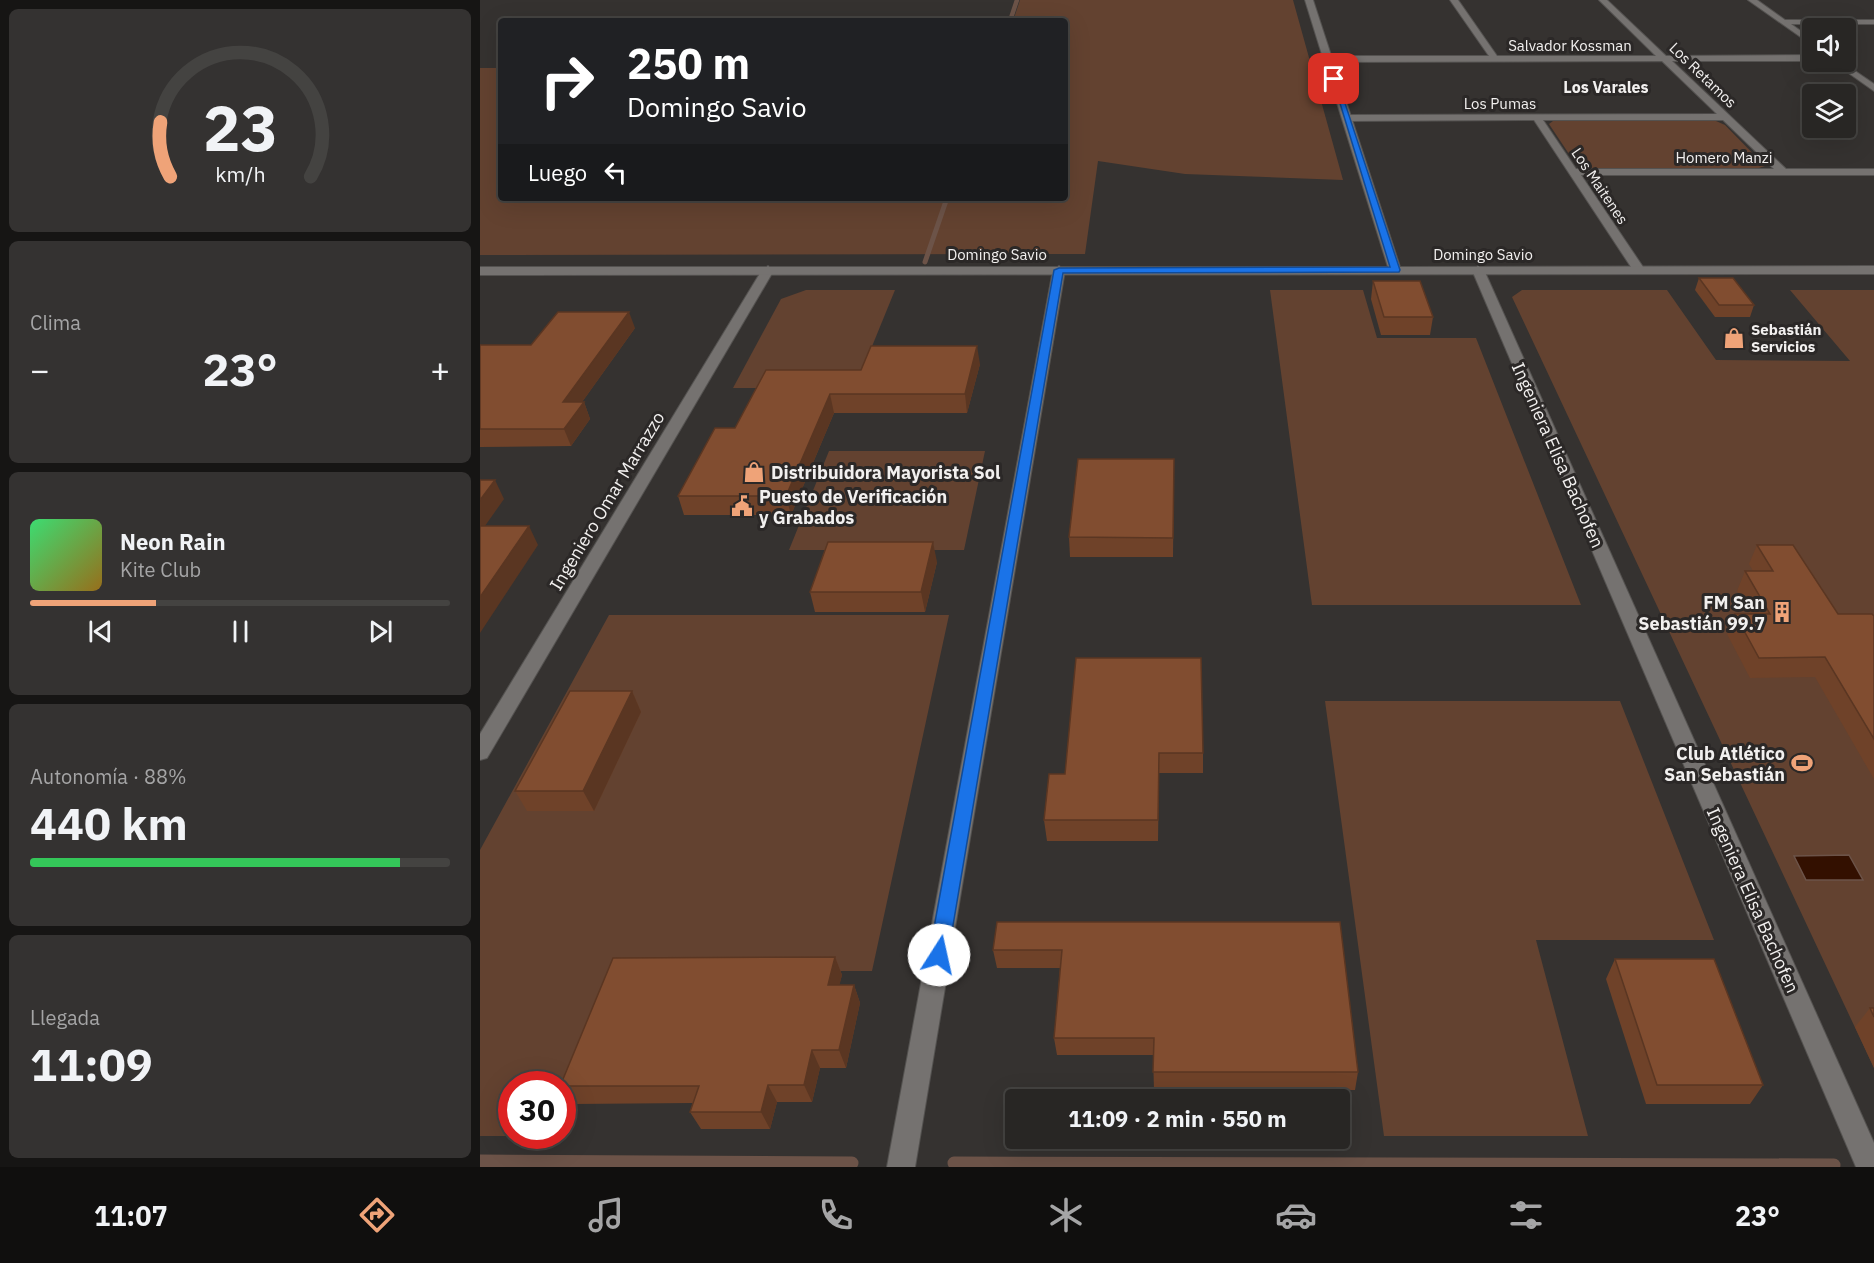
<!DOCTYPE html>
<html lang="es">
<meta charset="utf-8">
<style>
:root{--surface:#282624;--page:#343231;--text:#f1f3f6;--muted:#a5a5a6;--line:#444341;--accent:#efa378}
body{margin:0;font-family:"IBM Plex Sans",sans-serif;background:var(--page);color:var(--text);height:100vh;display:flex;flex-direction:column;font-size:22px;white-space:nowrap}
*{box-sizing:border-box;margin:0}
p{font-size:20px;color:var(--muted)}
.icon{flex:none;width:33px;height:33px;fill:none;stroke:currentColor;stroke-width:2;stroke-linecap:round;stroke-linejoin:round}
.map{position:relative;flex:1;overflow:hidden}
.side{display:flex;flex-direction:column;gap:9px;padding:9px;background:#161514;width:480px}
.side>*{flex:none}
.hud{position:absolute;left:18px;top:18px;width:570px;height:183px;border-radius:6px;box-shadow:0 6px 24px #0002,0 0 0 2px var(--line);background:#202124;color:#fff;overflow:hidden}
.controls{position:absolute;left:1322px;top:18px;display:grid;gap:12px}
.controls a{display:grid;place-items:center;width:54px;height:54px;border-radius:6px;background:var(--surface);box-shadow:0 6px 24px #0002,0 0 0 2px var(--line);font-size:30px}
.speed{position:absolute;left:18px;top:1071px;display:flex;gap:12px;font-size:30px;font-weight:700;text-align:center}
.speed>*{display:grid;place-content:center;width:78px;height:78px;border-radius:50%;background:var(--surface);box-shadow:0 6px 24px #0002,0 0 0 2px var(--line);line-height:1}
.speed .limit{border:9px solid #d22;background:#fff;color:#111}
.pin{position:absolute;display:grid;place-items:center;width:51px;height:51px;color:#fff;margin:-26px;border-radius:12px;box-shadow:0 3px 9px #0006}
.me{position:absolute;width:66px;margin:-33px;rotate:10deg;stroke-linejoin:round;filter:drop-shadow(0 0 4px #0008)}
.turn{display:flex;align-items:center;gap:21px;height:126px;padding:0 30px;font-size:27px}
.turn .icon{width:78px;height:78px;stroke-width:2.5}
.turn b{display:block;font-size:42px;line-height:51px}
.then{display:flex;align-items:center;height:57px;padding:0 30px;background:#0003;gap:12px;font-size:22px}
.big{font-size:45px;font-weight:700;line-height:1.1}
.side .card{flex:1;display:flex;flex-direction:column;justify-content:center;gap:9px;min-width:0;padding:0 21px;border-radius:9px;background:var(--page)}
.side .dial{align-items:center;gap:0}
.dial svg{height:156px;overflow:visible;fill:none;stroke:var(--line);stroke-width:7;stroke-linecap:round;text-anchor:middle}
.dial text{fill:var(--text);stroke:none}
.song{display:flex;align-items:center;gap:18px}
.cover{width:72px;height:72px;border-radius:9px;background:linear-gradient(135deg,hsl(140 70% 55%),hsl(40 70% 35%))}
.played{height:6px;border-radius:3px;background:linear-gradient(90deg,var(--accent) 30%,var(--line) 30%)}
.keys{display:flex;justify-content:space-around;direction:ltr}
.heat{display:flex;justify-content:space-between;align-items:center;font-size:33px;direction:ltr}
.charge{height:9px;border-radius:4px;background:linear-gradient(90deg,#34c759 88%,var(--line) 0)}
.trip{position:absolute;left:525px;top:1089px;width:345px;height:60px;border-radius:6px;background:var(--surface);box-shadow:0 6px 24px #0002,0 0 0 2px var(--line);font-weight:700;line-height:60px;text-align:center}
.tab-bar{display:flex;height:96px;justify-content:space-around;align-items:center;background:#100f0e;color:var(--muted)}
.tab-bar .icon{width:42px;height:42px}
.tab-bar .current{color:var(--accent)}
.tab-bar b{font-size:27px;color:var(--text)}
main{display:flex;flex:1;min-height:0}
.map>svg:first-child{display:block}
.green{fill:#634230}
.water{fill:#331000;stroke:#6c5348;stroke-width:1.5}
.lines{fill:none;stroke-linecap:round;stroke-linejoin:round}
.stream-far2{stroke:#6c5348;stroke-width:4.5}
.stream-far1{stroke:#6c5348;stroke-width:5}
.stream{stroke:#6c5348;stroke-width:13}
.minor-casing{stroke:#545250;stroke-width:2}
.tertiary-casing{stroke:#545250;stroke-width:2}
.minor{fill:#757270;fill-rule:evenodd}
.tertiary{fill:#757270;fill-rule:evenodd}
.wall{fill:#6f4229}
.shaded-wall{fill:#5a3622}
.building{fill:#814d30;stroke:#5a3622;stroke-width:1.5}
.route{fill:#1a73e8;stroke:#114b97;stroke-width:1.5}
.labels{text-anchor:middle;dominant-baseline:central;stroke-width:6;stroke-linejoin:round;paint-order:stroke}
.far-street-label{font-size:15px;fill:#f2f0ef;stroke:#2b2827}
.far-poi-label{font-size:15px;font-weight:bold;fill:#f2f0ef;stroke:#2b2827;text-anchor:start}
.far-neighbourhood-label{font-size:16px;font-weight:bold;fill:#f2f0ef;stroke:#2b2827}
.street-label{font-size:18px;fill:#f2f0ef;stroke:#2b2827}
.poi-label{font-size:18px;font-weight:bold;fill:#f2f0ef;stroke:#2b2827;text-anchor:start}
</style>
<main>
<section class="side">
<div class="card dial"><svg viewBox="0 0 100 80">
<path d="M14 69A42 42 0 1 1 86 69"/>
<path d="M14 69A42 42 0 0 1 9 41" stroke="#efa378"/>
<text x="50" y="56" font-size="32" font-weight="700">23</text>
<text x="50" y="72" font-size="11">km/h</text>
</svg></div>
<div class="card"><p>Clima</p>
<div class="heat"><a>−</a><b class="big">23°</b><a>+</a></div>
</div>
<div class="card">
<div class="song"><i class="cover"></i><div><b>Neon Rain</b><p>Kite Club</p></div></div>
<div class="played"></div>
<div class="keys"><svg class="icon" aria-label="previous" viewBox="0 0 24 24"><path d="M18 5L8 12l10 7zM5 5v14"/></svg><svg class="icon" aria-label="pause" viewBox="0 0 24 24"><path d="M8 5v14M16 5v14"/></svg><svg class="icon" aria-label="next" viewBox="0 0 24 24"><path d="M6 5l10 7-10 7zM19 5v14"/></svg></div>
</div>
<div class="card"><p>Autonomía · 88%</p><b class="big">440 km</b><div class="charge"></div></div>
<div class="card"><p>Llegada</p><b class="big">11:09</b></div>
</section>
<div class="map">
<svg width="1394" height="1167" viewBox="0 0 1394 1167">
<rect width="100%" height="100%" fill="#353230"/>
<g class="green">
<polygon points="540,0 813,0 863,180 705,174 618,161 605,254 0,255 0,68 21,68 21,198 585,198 585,21 533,21"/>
<polygon points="1081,120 1236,121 1245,125 1285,166 1276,169 1107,169 1095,163 1069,124 1073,121"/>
<polygon points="326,290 415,290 375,388 253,388 301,299"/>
<polygon points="790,290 883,290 897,338 996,338 1101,605 832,605"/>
<polygon points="1042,290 1187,290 1236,360 1370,361 1310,290 1394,290 1394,1068 1032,297"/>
<polygon points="349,451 505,451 484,550 309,550"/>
<polygon points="129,615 469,615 392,971 136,971 83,1102 82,1084 32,1084 32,1136 69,1136 0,1136 0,850"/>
<polygon points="845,701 1140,701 1234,940 1056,940 1108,1136 904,1136"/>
</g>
<polygon class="water" points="1369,855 1383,880 1326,880 1314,856"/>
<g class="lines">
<polyline class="stream-far2" points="530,21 537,0"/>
<polyline class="stream-far1" points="445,262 467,198"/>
<g class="stream">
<polyline points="0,1161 372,1163"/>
<polyline points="474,1163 1354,1165"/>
</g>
<defs>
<g id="minor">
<path d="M970 0H978L1017 56H1176L1119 0H1127L1186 56 1332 55V61H1192L1306 169H1394V175H1101L1165 270 1159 274 1155 273 1054 120 867 121 862 118 867 115 1237 114 1182 61 848 62 844 59 848 56H1009ZM1063 120H1243L1294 169H1096Z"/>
<polygon points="1268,0 1277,0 1305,20 1394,20 1394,24 1311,24 1332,39 1332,45"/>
<polygon points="1353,62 1362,62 1394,84 1394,91"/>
<polygon points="288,266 294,270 7,758 0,760 0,734 282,270"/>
<polygon points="579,266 585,270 435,1167 407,1167 573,270"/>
<polygon points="998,266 1004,270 1394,1143 1394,1167 1376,1167 992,270"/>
</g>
<polygon id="tertiary" points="825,0 833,0 920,267 1394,266 1394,274 0,275 0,267 908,267"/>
</defs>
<use href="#minor" class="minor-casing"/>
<use href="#tertiary" class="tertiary-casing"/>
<use href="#minor" class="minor"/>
<use href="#tertiary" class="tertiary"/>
</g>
<g class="wall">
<polygon points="1219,278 1274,305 1270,317 1235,317 1215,290"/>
<polygon points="893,281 953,317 950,335 901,335 891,299"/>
<polygon points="155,328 102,402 104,402 110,419 91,446 0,447 0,345 51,345"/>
<polygon points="500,364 487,413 354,413 311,515 204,515 198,496 255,428 381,370"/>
<polygon points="694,459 693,557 590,557 589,537"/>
<polygon points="1277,545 1358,614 1394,616 1394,779 1335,677 1270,678 1247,634 1255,614 1270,614 1257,591 1265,571 1273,571 1269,564"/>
<polygon points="457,562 445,612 335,612 330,592"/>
<polygon points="596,658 723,753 723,773 679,773 678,841 567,841 564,820 585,774"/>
<polygon points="152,691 161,712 114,811 47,811 35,791"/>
<polygon points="517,922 878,1072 875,1090 674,1090 673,1055 577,1055 574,1038 580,968 517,968 513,950"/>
<polygon points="355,957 362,975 359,985 374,985 380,1003 366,1068 340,1068 332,1102 297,1102 290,1129 221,1129 210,1112 213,1103 93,1104 82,1089 82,1084"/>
<polygon points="1135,959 1283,1085 1270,1104 1166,1104 1126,979"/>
<polygon points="1390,1008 1394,1008 1394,1068 1375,1027"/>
</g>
<g class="shaded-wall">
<polygon points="149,312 155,328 90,419 83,402"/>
<polygon points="497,346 500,364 487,413 485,394"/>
<polygon points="350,394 354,413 311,515 306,496"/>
<polygon points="104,402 110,419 91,446 84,429"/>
<polygon points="15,480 24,499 0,533 0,500"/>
<polygon points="49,526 58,545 0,633 0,597"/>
<polygon points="453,542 457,562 445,612 441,592"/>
<polygon points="152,691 161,712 114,811 103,791"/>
<polygon points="355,957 362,975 355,1003 348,985"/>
<polygon points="374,985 380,1003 366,1068 359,1050"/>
<polygon points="332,1050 340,1068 332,1102 324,1085"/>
<polygon points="288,1085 297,1102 290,1129 281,1112"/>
</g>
<g class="building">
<polygon points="1219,278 1253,278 1274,305 1239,305"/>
<polygon points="893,281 940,281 953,317 904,317"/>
<polygon points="78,312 149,312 83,402 104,402 84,429 0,429 0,345 51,345"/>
<polygon points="391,346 497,346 485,394 350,394 306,496 198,496 235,428 255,428 286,370 381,370"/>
<polygon points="598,459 694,459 693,538 589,537"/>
<polygon points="0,480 15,480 0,500"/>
<polygon points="0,526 49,526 0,597"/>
<polygon points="348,542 453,542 441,592 330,592"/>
<polygon points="1277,545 1313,545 1358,614 1392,614 1394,616 1394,739 1345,657 1279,658 1255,614 1290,614 1265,571 1293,571"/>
<polygon points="596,658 721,658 723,753 679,753 678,820 564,820 569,774 585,774"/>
<polygon points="90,691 152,691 103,791 35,791"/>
<polygon points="517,922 860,922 878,1072 673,1072 674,1038 574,1038 582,950 513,950"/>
<polygon points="355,957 348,985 374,985 359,1050 332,1050 324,1085 288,1085 281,1112 210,1112 219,1086 82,1086 82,1084 81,1084 133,958"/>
<polygon points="1135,959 1234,959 1283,1085 1177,1085"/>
<polygon points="1390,1008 1394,1008 1394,1017"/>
</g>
<polygon class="route" points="852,77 857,79 920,270 919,272 583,273 468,955 465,961 459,963 452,961 449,955 574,270 579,268 910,267"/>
<defs>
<symbol id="shop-bare" viewBox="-9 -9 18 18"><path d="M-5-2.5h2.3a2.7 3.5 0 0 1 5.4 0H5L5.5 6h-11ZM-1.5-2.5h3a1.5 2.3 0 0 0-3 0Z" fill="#efa378" stroke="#2b2827" stroke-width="2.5" paint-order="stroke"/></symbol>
<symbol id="civic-bare" viewBox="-9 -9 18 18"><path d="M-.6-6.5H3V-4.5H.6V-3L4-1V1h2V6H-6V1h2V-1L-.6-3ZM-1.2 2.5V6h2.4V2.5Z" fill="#efa378" stroke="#2b2827" stroke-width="2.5" paint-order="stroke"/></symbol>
<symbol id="building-bare" viewBox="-9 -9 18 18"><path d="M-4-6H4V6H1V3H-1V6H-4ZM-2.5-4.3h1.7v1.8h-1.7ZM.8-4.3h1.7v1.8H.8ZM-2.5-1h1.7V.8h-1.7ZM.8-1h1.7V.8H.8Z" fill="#efa378" stroke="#2b2827" stroke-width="2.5" paint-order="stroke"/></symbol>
<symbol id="stadium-bare" viewBox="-9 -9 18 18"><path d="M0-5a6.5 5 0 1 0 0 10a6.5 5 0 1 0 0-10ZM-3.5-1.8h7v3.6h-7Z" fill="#efa378" stroke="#2b2827" stroke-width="2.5" paint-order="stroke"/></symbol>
</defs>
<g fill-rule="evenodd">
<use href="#shop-bare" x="1239" y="323" width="30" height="30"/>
<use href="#shop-bare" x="259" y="457" width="30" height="30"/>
<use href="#civic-bare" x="247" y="491" width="30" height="30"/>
<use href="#building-bare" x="1287" y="597" width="30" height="30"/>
<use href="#stadium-bare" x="1307" y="748" width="30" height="30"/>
</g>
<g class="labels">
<g class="far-street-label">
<text x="1090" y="45">Salvador Kossman</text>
<text transform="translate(1223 75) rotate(44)">Los Retamos</text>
<text x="1020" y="103">Los Pumas</text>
<text x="1244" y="157">Homero Manzi</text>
<text transform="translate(1120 186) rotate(56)">Los Maitenes</text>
<text x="517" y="254">Domingo Savio</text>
<text x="1003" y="254">Domingo Savio</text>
</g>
<g class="far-poi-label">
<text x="1271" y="329">Sebastián<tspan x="1271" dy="17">Servicios</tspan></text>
</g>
<g class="far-neighbourhood-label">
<text x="1126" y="87">Los Varales</text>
</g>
<g class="street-label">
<text transform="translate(1078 455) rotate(66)">Ingeniera Elisa Bachofen</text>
<text transform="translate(127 501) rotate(-59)">Ingeniero Omar Marrazzo</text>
<text transform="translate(1273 900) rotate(66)">Ingeniera Elisa Bachofen</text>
</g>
<g class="poi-label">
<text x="291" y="472">Distribuidora Mayorista Sol</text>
<text x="279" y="496">Puesto de Verificación<tspan x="279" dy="21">y Grabados</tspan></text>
<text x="1285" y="602" text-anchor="end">FM San<tspan x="1285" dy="21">Sebastián 99.7</tspan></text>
<text x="1305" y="753" text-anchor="end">Club Atlético<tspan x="1305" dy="21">San Sebastián</tspan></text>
</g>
</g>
</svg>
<div class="controls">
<a><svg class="icon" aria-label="sound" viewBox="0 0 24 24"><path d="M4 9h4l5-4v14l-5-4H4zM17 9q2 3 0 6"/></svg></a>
<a><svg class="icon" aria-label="layers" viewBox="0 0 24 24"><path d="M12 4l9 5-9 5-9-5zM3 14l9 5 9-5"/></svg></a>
</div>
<div class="speed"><div class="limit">30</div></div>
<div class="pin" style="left:854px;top:79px;background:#d93025"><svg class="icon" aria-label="arrive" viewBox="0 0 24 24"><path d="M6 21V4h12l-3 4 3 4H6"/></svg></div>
<svg class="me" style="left:459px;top:955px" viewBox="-20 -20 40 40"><circle r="19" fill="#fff"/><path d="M0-13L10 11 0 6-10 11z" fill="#1a73e8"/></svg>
<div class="trip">11:09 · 2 min · 550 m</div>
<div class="hud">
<div class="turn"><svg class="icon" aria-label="right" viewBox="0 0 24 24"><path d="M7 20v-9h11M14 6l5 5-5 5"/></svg><div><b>250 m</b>Domingo Savio</div></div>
<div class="then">Luego<svg class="icon" aria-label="left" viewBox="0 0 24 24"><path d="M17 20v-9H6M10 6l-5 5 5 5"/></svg></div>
</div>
</div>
</main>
<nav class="tab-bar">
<b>11:07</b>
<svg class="icon current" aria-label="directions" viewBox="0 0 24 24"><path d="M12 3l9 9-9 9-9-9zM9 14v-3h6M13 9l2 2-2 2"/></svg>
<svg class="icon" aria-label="music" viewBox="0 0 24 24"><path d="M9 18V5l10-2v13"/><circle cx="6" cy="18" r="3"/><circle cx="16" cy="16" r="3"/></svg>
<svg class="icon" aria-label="phone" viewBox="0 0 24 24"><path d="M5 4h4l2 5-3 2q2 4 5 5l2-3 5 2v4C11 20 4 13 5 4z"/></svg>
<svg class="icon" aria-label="climate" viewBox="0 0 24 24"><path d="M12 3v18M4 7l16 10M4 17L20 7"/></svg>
<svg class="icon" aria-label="car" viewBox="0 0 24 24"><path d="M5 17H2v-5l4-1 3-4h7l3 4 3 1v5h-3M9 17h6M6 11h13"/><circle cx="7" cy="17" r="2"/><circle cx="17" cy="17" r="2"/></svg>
<svg class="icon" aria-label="filters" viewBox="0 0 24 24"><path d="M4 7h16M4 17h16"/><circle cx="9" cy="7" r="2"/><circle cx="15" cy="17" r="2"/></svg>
<b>23°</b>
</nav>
